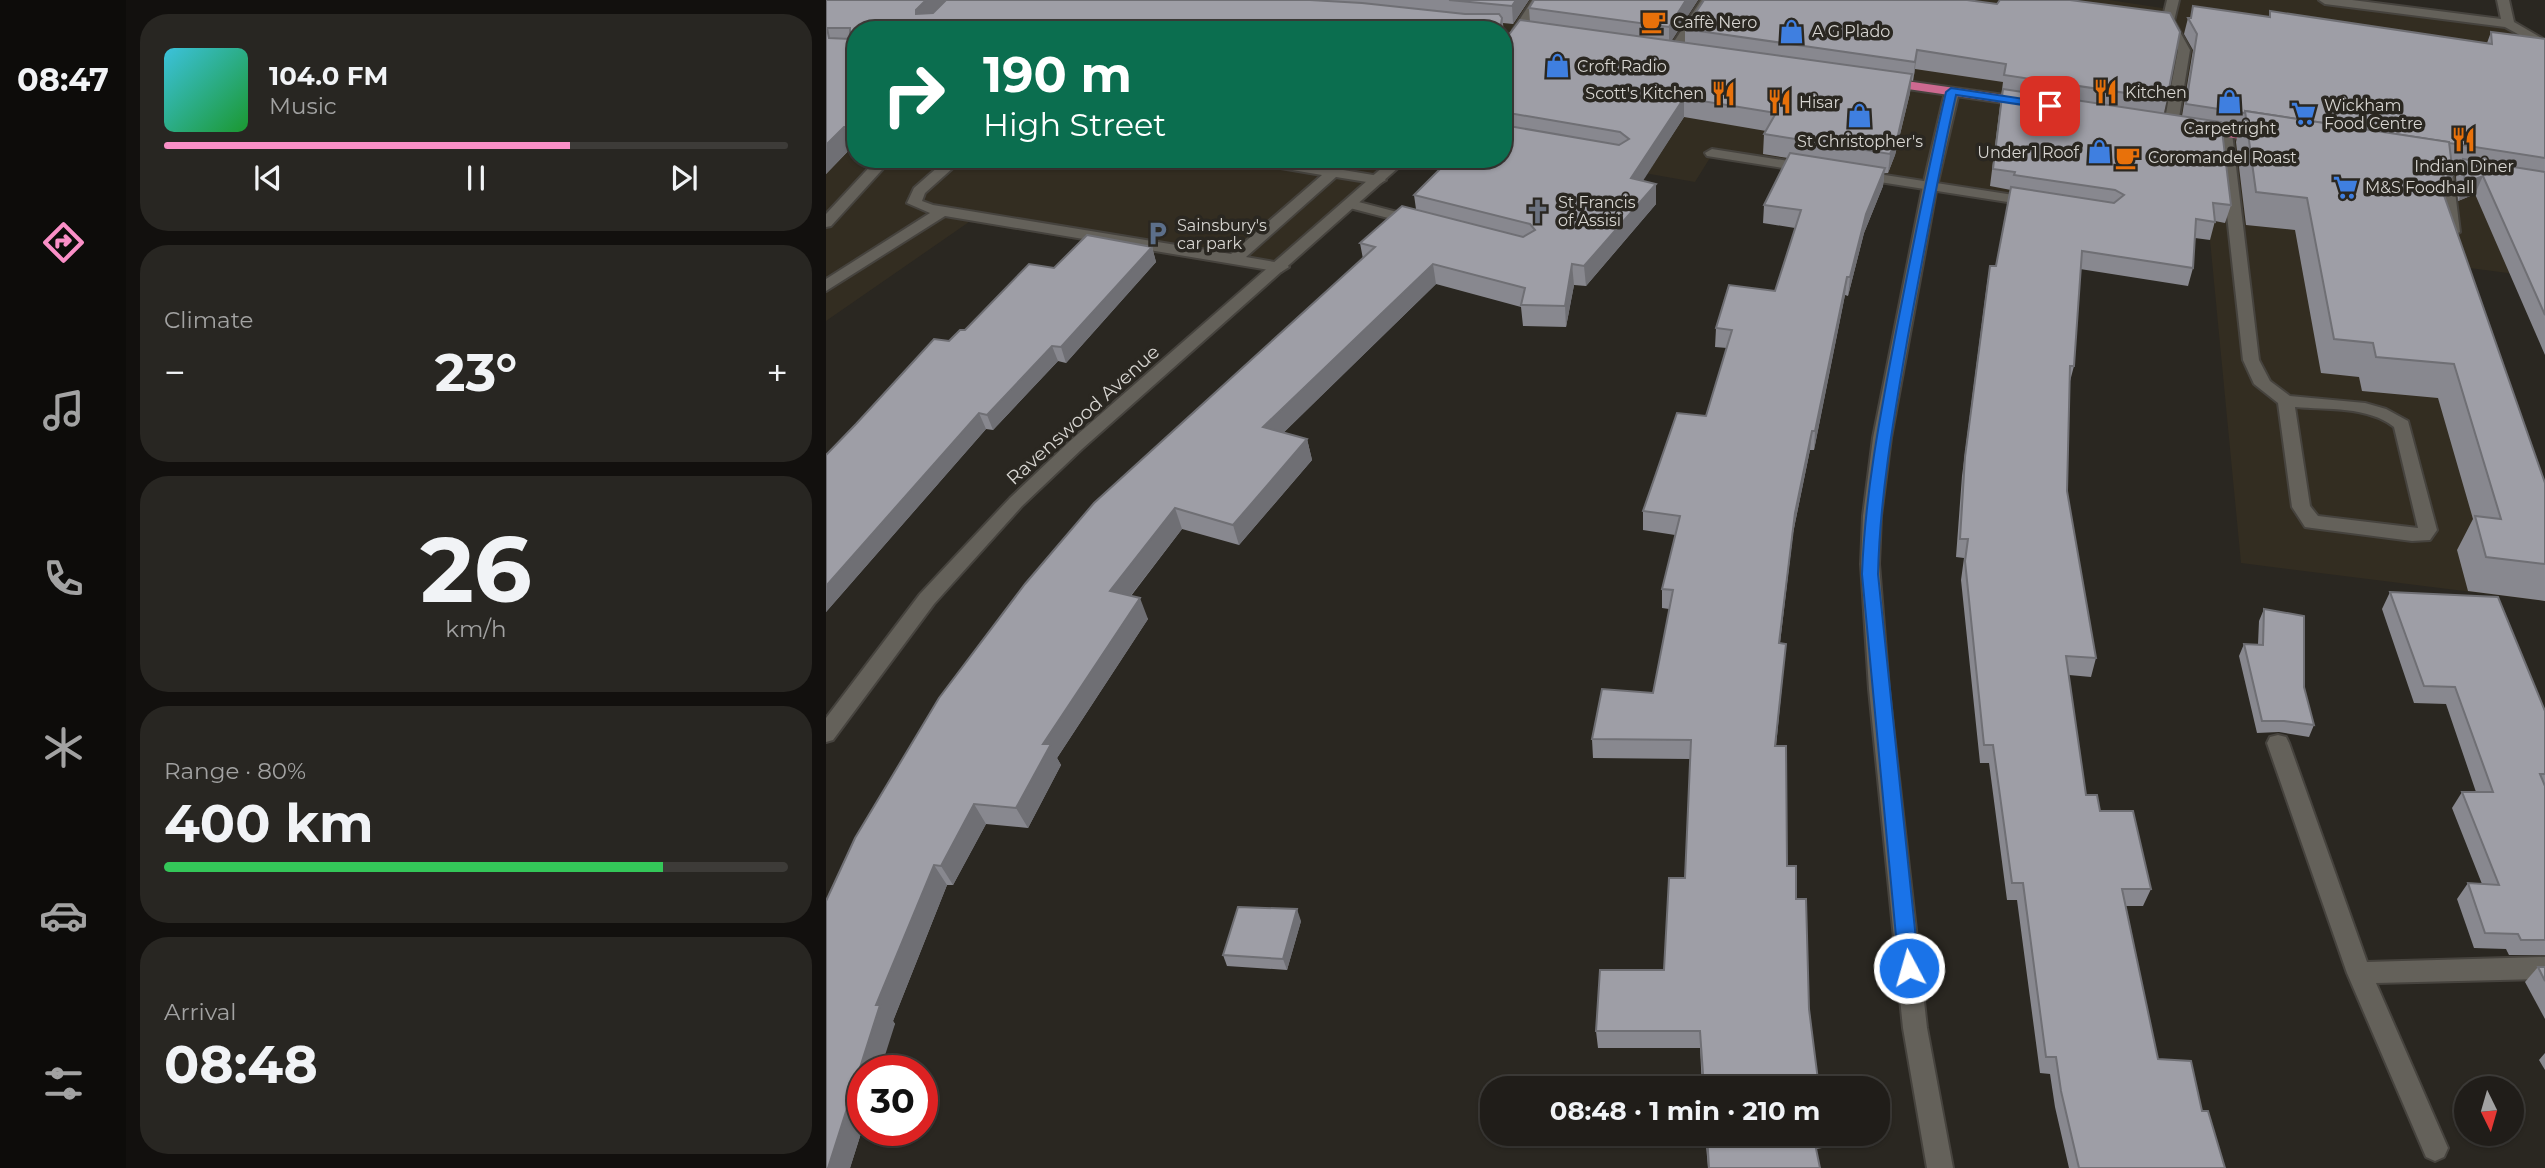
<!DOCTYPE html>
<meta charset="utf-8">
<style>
:root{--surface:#201d19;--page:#282622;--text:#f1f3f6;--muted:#a2a2a2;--line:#3d3b38;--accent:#fa8fc7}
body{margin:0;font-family:Montserrat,sans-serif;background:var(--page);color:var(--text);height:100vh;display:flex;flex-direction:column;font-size:26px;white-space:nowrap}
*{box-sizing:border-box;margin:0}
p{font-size:23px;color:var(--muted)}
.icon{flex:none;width:38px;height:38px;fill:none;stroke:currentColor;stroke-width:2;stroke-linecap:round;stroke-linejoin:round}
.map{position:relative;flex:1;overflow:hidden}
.side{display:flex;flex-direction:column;gap:14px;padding:14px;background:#12100e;width:700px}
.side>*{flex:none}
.banner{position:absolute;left:21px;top:21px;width:665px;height:147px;border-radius:28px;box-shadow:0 2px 5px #0004,0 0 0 2px var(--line);background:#0b6e4f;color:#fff;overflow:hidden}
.needle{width:46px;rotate:175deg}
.controls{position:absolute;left:1628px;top:1076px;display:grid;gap:14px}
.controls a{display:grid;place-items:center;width:70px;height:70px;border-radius:50%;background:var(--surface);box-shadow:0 2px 5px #0004,0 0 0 2px var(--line);font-size:35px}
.speed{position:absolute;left:21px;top:1055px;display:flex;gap:14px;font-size:35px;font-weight:700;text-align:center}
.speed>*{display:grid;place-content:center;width:91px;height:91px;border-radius:50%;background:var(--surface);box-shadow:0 2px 5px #0004,0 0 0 2px var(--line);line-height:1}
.speed .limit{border:10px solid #d22;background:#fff;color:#111}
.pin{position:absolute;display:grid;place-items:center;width:60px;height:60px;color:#fff;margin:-30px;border-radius:14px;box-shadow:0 4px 10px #0006}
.me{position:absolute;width:77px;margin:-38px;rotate:354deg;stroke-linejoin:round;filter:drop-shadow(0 0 5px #0008)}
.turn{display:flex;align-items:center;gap:24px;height:147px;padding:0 21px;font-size:32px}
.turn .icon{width:91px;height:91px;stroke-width:2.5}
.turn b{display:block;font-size:49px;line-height:60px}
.big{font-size:52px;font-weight:700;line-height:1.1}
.side .card{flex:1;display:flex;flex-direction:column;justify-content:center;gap:10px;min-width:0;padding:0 24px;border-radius:28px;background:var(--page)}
.side .dial{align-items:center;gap:0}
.dial b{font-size:91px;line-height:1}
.song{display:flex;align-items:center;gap:21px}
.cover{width:84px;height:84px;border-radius:10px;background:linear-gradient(135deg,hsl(190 70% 55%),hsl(130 70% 35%))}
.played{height:7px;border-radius:4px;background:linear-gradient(90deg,var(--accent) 65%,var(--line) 65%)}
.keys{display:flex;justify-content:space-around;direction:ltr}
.heat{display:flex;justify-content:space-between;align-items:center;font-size:38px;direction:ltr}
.charge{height:10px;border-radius:5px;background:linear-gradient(90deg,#34c759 80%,var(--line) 0)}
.trip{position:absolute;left:654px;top:1076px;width:410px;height:70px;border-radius:28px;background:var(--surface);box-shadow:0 2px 5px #0004,0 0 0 2px var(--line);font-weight:700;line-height:70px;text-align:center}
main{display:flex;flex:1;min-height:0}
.tab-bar{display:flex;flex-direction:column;width:126px;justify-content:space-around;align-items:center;background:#0d0c0a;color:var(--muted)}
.tab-bar .icon{width:49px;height:49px}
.tab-bar .current{color:var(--accent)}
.tab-bar b{font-size:32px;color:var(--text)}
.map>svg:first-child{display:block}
.built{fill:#332d21}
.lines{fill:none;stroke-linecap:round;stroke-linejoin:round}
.service-casing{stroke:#46433e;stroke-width:4}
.minor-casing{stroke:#46433e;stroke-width:4}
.trunk-casing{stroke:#46433e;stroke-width:4}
.service{fill:#64615a;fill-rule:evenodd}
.minor{fill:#64615a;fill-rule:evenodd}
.trunk{fill:#cc6990;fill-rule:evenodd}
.wall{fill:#88888f}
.shaded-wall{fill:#6f6f74}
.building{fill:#9e9ea6;stroke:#6f6f74;stroke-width:2;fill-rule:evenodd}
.route{fill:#1a73e8;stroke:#114b97;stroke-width:2}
.labels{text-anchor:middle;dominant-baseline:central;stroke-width:7;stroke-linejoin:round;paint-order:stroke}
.far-poi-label{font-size:16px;fill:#d7d5d1;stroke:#2a2721;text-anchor:start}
.street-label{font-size:19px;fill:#d7d5d1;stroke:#2a2721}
</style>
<main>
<nav class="tab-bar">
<b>08:47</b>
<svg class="icon current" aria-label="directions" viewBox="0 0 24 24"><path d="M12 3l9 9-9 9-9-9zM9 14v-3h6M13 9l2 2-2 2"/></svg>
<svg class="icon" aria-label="music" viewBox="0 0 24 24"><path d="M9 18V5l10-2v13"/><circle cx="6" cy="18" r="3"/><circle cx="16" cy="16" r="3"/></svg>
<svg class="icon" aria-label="phone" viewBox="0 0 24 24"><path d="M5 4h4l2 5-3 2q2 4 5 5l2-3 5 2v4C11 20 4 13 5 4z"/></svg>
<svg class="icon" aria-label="climate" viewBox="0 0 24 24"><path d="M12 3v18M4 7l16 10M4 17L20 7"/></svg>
<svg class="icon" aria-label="car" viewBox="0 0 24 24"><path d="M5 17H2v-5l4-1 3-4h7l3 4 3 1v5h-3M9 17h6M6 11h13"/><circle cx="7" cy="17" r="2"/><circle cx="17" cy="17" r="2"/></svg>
<svg class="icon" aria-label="filters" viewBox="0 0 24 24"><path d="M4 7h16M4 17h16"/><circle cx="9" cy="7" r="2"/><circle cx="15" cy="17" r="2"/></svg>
</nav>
<section class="side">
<div class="card">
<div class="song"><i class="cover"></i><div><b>104.0 FM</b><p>Music</p></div></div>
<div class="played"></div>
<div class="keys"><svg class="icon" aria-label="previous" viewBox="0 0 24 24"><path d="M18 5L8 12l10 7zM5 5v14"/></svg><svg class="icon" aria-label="pause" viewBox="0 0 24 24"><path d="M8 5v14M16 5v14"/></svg><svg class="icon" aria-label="next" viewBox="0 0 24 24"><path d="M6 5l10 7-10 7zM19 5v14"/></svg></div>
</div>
<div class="card"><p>Climate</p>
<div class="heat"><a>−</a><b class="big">23°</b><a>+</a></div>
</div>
<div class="card dial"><b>26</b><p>km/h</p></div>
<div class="card"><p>Range · 80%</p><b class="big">400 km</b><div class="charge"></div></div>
<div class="card"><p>Arrival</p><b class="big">08:48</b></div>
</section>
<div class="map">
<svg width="1719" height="1168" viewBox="0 0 1719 1168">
<rect width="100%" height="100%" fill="#2a2721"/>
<polygon class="built" points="0,0 1283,0 1343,9 1347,0 1499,0 1682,24 1719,45 1719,278 1636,267 1719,518 1719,601 1415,563 1384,240 1283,224 1284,215 887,153 869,182 677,148 677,30 30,30 30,159 575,159 455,267 408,259 401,265 143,222 0,321"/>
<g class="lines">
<defs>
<g id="service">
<polygon points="706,0 718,0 697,33 689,33 687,30"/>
<polygon points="1341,0 1353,0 1348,21 1364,50 1352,124 1345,128 1338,124 1352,50 1336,21"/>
<polygon points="1493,0 1526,0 1675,19 1671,0 1683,0 1688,22 1719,40 1719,49 1679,27 1499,4"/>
<path d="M1399 129 1406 133 1433 360 1444 381 1464 396 1539 403 1560 409 1582 421 1611 530 1604 540 1586 541 1486 528 1479 527 1466 507 1452 403 1428 384 1417 360 1392 133ZM1469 407C1501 410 1542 406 1568 427L1592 528 1492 516 1484 506Z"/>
<polygon points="886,149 982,164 989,168 982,172 881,156 879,153"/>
<polygon points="51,159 65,160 5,226 0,227 0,214"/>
<polygon points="121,159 137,159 99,193 96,201 107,205 405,254 496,175 425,163 418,159 452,159 553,176 560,180 553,184 510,177 420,257 460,264 463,267 455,272 119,216 0,291 0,279 104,213 81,203 88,188"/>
<polygon points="1033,171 1207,198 1214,202 1207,206 1028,178 1026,175"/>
<polygon points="525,200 594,218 596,221 589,225 520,207 518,204"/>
<polygon points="1452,735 1460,737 1463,743 1541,962 1719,957 1719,979 1550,983 1622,1148 1618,1157 1609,1161 1600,1157 1521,973 1441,743 1444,737"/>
</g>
<g id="minor">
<polygon points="875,0 887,0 852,54 844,54 842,51"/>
<polygon points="1126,88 1133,92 1111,186 1065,438 1055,516 1053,564 1063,689 1101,1028 1127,1168 1101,1168 1077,1028 1043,689 1035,564 1037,516 1047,438 1097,186 1119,92"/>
<polygon points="566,159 582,159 256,449 196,506 108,604 7,740 0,742 0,718 94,594 184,498 244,441"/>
<polygon points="1619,163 1626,167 1634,232 1627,236 1620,232 1612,167"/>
</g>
<g id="trunk">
<polygon points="1059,78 1199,98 1206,102 1199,106 1054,85 1054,79"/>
<polygon points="1371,124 1438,135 1445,139 1438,143 1366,131 1364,128"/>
</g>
</defs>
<use href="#service" class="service-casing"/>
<use href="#minor" class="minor-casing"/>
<use href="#trunk" class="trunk-casing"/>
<use href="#service" class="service"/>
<use href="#minor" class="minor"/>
<use href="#trunk" class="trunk"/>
</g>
<g class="wall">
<polygon points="0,0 703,0 687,24 677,23 678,37 678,38 681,37 704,22 703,8 708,0 872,0 845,41 859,43 859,29 1141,0 1341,99 1338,113 1356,116 1367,50 1358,34 1362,18 1443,17 1444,11 1661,43 1665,32 1719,39 1719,355 1649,194 1632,201 1630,177 1635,163 1625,162 1627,175 1618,195 1719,483 1719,601 1642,591 1631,550 1647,519 1612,398 1536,391 1533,377 1495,373 1469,230 1420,225 1410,142 1413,130 1395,127 1405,205 1399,223 1389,221 1384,240 1369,238 1367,268 1362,286 1254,269 1248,366 1243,385 1241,491 1270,658 1265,677 1243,675 1260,795 1274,811 1325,889 1317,906 1300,906 1332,1059 1376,1111 1399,1168 1243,1168 1229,1107 1224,1074 1214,1073 1191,900 1181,900 1163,763 1154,763 1135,580 1138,558 1130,557 1136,476 1161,284 1164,266 1170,266 1185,190 1164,186 1177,82 1089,69 1087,81 1085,80 1084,93 1069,155 1062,173 1058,173 1057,186 1038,233 1022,296 1019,295 988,450 984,450 967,533 954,643 960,644 950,746 961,866 970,899 993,1088 876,1088 874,1048 772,1048 770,1031 838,970 859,878 864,759 767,758 766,739 827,693 843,609 836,608 836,589 849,535 817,530 817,511 880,416 901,348 889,347 890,328 949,291 969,228 937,223 938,205 962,158 937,154 938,134 940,131 858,117 816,181 830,184 830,204 760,286 748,285 740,327 697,326 695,307 610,284 457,433 481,439 486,460 413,545 356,529 305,596 322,619 231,758 235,765 202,828 160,824 127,885 121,885 67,1021 69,1024 37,1071 37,1127 24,1168 0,1168 0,901 537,259 534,243 590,209 588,195 677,159 677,30 30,30 30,146 27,146 0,174"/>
<polygon points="326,247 330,262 240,363 232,361 167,430 160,429 0,612 0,455 123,341 228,268"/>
<polygon points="1564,592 1719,711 1719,955 1683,955 1680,949 1648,948 1631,899 1642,883 1656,884 1626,808 1636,792 1650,792 1620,704 1588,703 1556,609"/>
<polygon points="1438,609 1478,687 1488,725 1483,737 1453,732 1431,733 1413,656 1418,644 1432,644 1433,621"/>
<polygon points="475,921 461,970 401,966 397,955"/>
<polygon points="1712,967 1719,967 1719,1019 1699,982"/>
<polygon points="1719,1053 1719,1070 1713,1060"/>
<polygon points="879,1134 998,1134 996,1148 990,1149 994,1168 882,1168"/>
</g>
<g class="shaded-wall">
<polygon points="100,0 123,0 97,28 90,14 90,10"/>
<polygon points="690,0 703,0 687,24 686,6"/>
<polygon points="860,0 872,0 843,45 843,27"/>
<polygon points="676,18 678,37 677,40 677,30 674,30"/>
<polygon points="1091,50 1089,69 1087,81 1089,62"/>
<polygon points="1086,74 1084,93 1069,155 1062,173 1064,154"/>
<polygon points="858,98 858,117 806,198 805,178"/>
<polygon points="18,127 27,146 0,174 0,145"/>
<polygon points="1059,168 1057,186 1038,233 1022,296 1024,277 1040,214"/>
<polygon points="1627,175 1613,208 1613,181"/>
<polygon points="1657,176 1649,194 1632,201 1639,183"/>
<polygon points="830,184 830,204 760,286 758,266"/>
<polygon points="326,247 330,262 240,363 235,347"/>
<polygon points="607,264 610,284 442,448 437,427"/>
<polygon points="746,264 748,285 740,327 739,306"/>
<polygon points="1021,277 1019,295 988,450 989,431"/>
<polygon points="226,346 232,361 167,430 161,415"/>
<polygon points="153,413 160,429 0,612 0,586"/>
<polygon points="986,431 984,450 967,533 951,662 953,643 969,513"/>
<polygon points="481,439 486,460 413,545 407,525"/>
<polygon points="349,508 356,529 292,612 284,591"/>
<polygon points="314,598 322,619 231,758 235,765 202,828 190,808 217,744"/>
<polygon points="148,804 160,824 127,885 115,866"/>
<polygon points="108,865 121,885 67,1021 69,1024 54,1071 37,1071 37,1127 24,1168 2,1168 50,1005"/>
<polygon points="471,909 475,921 461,970 457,959"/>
</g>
<g class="building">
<path d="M0 0H100L90 10V14L107 13 120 0H484L536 3 639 14H673L676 18 674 30H30V127H18L0 145ZM1 28H24V39L3 38Z"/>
<polygon points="623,0 690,0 686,6"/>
<polygon points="708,0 860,0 843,27 703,8"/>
<polygon points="878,0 1141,0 1171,4 1174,0 1244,0 1344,13 1354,32 1341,99 1178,75 1180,64 1091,50 1089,62 859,29"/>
<polygon points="1367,6 1444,17 1444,11 1666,44 1665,32 1719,39 1719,158 1623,143 1623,142 1419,111 1419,113 1360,104 1371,34 1362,18 1365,18"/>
<polygon points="694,20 1086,74 1072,135 1064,154 938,134 950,113 858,98 805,178 830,184 758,266 746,264 739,306 695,305 699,288 607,264 437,427 481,439 407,525 349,508 284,591 314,598 217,744 225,744 190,808 148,804 115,866 108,865 50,1005 54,1005 2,1168 0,1168 0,901 29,838 113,698 199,584 268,503 549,247 534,243 576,206 697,237 709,230 704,224 588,195 624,159 677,159 677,125 793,145 803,139 794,132 677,112 677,38 681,37"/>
<polygon points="1177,89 1395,122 1405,205 1387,203 1389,222 1370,219 1367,268 1256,251 1248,366 1244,366 1241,491 1270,658 1240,656 1260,795 1271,795 1274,811 1307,811 1325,889 1296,889 1332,1059 1365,1061 1376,1111 1382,1111 1399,1168 1253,1168 1235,1091 1230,1057 1220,1057 1197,883 1186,883 1167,745 1158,745 1139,561 1142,539 1134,539 1139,457 1164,266 1170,266 1185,187 1288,203 1298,195 1289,190 1188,175 1189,172 1167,169"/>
<polygon points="1419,111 1623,142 1627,175 1613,181 1719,483 1719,564 1660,557 1649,516 1675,519 1628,364 1550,357 1547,343 1508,339 1481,198 1430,192"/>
<polygon points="964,153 1059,168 1040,214 1024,277 1021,277 989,431 986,431 969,513 953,643 960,644 949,746 960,746 961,866 970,866 970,899 980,899 983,1009 993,1088 878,1088 874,1031 770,1031 774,970 838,970 843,878 859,878 865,740 766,739 776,689 827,693 847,590 836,589 854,516 817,511 851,413 880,416 906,330 890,328 903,285 949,291 975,210 938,205"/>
<polygon points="1637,159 1719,172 1719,315 1657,176 1639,183"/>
<polygon points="261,235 326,247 235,347 226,346 161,415 153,413 0,586 0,455 30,424 108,339 123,341 134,330 139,330 203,264 228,268"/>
<polygon points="1564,592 1672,597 1719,711 1719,774 1714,774 1719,786 1719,940 1695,940 1692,934 1659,933 1642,883 1673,885 1636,792 1667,792 1629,687 1598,686"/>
<polygon points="1438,609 1478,616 1478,687 1488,725 1458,721 1436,721 1418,644 1437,645"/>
<polygon points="412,907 471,909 457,959 397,955"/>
<polygon points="1712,967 1719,967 1719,981"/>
<polygon points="881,1134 987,1134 994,1168 883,1168"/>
</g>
<path class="route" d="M1125 88 1224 103 1229 106 1224 109 1130 95C1112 175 1097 256 1082 336 1068 416 1054 494 1052 574L1093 968 1090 975 1083 977 1076 975 1073 968 1036 574C1039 494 1054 416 1069 337 1085 255 1101 173 1120 92Z"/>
<defs>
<symbol id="cafe-bare" viewBox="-9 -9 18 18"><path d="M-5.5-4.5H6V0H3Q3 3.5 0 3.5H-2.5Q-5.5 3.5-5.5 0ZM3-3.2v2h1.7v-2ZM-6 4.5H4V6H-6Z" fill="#e8710a" stroke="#2a2721" stroke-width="2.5" paint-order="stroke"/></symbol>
<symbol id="shop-bare" viewBox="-9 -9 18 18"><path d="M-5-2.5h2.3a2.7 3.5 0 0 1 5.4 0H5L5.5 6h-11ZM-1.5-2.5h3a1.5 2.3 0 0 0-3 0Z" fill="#3f7fe0" stroke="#2a2721" stroke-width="2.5" paint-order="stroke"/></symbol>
<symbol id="restaurant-bare" viewBox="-9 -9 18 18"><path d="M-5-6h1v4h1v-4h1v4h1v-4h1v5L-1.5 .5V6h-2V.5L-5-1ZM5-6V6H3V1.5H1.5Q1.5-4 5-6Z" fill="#e8710a" stroke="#2a2721" stroke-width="2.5" paint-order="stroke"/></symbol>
<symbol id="supermarket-bare" viewBox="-9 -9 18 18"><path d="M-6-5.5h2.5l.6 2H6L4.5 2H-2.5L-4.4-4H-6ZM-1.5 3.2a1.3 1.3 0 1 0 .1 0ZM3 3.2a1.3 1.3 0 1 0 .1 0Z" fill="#3f7fe0" stroke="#2a2721" stroke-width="2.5" paint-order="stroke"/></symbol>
<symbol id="church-bare" viewBox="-9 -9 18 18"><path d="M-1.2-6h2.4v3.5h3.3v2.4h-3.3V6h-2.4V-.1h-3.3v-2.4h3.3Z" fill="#6b7280" stroke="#2a2721" stroke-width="2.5" paint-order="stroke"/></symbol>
<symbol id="parking-bare" viewBox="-9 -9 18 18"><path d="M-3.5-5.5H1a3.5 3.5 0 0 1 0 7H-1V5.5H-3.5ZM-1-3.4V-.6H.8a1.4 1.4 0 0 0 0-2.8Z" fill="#5c6f8a" stroke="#2a2721" stroke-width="2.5" paint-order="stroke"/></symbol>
</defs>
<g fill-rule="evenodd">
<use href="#cafe-bare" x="810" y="4" width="35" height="35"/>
<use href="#shop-bare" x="948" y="14" width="35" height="35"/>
<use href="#shop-bare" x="714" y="48" width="35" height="35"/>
<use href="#restaurant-bare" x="1262" y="74" width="35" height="35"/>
<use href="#restaurant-bare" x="880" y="76" width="35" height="35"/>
<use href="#restaurant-bare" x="936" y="84" width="35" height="35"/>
<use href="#shop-bare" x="1386" y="84" width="35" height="35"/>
<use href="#supermarket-bare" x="1460" y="96" width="35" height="35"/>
<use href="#shop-bare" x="1016" y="98" width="35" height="35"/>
<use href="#restaurant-bare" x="1620" y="122" width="35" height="35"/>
<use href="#shop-bare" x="1256" y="134" width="35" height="35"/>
<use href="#cafe-bare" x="1284" y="140" width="35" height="35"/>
<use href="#supermarket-bare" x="1502" y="170" width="35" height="35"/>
<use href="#church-bare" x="694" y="194" width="35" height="35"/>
<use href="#parking-bare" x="314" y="216" width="35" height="35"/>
</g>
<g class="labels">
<g class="far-poi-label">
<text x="847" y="22">Caffè Nero</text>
<text x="986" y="31">A G Plado</text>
<text x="751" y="66">Croft Radio</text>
<text x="1299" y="92">Kitchen</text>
<text x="878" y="93" text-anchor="end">Scott's Kitchen</text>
<text x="973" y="102">Hisar</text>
<text x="1498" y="105">Wickham<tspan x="1498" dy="18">Food Centre</tspan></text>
<text x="1404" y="128" text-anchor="middle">Carpetright</text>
<text x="1034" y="141" text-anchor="middle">St Christopher's</text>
<text x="1253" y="152" text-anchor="end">Under 1 Roof</text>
<text x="1322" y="157">Coromandel Roast</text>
<text x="1638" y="166" text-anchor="middle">Indian Diner</text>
<text x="1539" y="187">M&amp;S Foodhall</text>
<text x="732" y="202">St Francis<tspan x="732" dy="18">of Assisi</tspan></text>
<text x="351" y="225">Sainsbury's<tspan x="351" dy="18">car park</tspan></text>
</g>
<g class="street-label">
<text transform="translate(257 415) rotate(-42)">Ravenswood Avenue</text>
</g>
</g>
</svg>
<div class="controls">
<a><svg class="needle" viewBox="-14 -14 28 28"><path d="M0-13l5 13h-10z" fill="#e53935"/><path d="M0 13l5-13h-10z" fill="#a2a2a2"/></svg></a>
</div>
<div class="speed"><div class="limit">30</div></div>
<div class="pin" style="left:1224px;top:106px;background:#d93025"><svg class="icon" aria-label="arrive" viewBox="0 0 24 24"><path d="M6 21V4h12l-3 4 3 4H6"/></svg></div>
<svg class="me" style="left:1083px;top:968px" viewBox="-20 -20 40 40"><circle r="17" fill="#1a73e8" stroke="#fff" stroke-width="3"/><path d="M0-11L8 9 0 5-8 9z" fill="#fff"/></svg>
<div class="trip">08:48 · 1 min · 210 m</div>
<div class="banner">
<div class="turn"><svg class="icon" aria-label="right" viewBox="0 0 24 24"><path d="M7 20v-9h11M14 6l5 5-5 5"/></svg><div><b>190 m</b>High Street</div></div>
</div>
</div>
</main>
